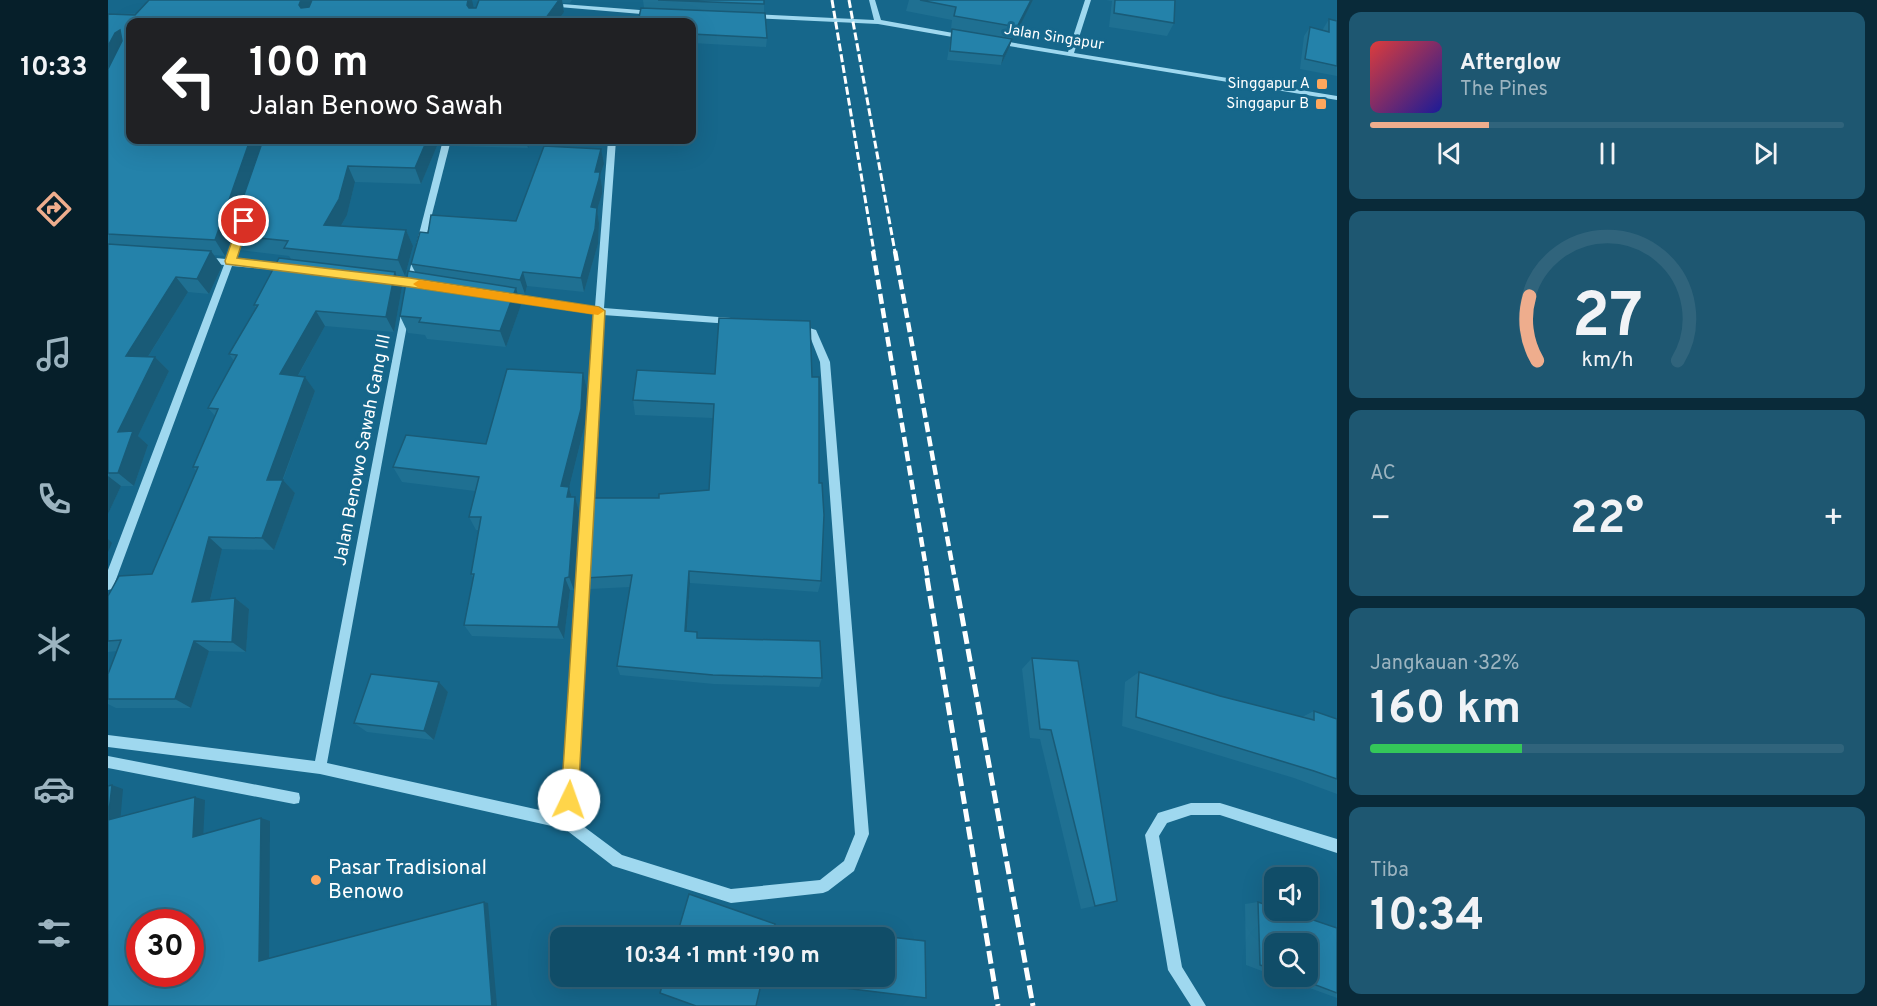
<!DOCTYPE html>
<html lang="id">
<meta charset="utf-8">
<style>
:root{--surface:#104d68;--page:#1e5771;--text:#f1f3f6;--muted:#9cb4c0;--line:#30647c;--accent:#eead8d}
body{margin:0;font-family:Overpass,sans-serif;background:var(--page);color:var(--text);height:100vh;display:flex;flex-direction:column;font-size:22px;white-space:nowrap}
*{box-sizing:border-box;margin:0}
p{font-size:20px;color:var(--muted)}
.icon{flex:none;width:33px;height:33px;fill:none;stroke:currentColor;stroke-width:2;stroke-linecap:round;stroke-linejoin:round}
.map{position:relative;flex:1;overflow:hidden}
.side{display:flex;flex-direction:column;gap:12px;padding:12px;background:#092a39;width:540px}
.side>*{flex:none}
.top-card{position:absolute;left:18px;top:18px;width:570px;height:126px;border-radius:12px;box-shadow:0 6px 24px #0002,0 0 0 2px var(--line);background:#202124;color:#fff;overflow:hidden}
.fabs{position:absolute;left:1156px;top:867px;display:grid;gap:12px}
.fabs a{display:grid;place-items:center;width:54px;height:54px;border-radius:12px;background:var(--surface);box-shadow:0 6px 24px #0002,0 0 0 2px var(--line);font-size:30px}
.speed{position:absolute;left:18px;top:909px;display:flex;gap:12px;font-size:30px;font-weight:700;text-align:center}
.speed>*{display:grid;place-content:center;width:78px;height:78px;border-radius:50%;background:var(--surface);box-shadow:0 6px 24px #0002,0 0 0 2px var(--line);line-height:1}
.speed .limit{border:9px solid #d22;background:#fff;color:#111}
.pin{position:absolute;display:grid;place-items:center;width:51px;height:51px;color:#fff;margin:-26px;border:3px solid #fff;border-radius:50%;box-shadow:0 2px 6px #0007}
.me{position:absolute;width:66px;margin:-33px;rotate:3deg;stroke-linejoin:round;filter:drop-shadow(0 0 4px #0008)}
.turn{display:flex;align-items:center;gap:21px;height:126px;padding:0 24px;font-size:27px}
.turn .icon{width:78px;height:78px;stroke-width:2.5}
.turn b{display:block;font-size:42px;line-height:51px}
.big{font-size:45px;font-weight:700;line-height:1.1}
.side .widget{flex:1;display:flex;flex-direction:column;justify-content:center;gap:9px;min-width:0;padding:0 21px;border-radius:12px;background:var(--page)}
.side .dial{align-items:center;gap:0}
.dial svg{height:156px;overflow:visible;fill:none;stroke:var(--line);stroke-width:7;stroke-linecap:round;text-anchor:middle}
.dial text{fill:var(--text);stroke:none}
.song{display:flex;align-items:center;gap:18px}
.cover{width:72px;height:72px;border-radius:9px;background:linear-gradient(135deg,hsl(0 70% 55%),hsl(240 70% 35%))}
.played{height:6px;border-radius:3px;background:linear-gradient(90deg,var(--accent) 25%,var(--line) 25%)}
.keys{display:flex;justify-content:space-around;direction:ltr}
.heat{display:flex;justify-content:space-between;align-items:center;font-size:33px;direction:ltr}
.charge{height:9px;border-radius:4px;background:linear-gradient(90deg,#34c759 32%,var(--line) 0)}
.trip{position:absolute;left:442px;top:927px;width:345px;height:60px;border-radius:12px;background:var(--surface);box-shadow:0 6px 24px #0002,0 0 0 2px var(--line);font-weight:700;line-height:60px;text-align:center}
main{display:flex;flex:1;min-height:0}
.menu{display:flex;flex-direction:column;width:108px;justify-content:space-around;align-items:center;background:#061f2a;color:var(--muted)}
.menu .icon{width:42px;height:42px}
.menu .selected{color:var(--accent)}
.menu b{font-size:27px;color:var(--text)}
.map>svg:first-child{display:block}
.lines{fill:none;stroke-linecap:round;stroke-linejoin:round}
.minor{fill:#9fd8ef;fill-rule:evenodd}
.rail-far2{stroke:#fff;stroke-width:3;stroke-dasharray:8 3;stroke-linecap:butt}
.rail-far1{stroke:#fff;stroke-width:4.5;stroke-dasharray:10 4.5;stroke-linecap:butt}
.rail{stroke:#fff;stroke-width:5;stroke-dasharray:13 5;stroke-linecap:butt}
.wall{fill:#1f7092}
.shaded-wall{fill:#195b77}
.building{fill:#2482aa;stroke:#195b77;stroke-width:1.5;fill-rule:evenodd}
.route{fill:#ffd54a;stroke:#a68a30;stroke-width:1.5}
.slow{fill:#f59e0b}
.poi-dot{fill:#ffa75d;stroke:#16678b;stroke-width:2}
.labels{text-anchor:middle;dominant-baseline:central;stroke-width:6;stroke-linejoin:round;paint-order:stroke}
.far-street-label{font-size:15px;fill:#fff;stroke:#16678b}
.far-poi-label{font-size:15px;fill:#fff;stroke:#16678b;text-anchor:end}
.street-label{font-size:18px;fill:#fff;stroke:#16678b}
.near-poi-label{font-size:21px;fill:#fff;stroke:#16678b;text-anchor:start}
</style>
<main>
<nav class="menu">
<b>10:33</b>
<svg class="icon selected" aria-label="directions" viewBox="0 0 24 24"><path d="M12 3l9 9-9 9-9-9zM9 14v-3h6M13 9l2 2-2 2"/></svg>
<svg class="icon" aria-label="music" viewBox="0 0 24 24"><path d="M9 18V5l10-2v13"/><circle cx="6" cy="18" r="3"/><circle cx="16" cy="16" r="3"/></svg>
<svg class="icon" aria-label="phone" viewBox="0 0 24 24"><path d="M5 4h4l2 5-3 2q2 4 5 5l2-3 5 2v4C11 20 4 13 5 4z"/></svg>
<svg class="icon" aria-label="climate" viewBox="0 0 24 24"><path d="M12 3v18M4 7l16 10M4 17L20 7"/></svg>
<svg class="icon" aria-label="car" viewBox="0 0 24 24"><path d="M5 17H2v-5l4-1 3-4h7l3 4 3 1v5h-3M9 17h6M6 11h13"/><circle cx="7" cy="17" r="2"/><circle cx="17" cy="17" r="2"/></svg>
<svg class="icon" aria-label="filters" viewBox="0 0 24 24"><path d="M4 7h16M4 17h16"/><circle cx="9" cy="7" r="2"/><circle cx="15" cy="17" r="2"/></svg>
</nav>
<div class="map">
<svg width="1229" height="1006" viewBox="0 0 1229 1006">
<rect width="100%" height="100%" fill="#16678b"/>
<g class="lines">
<g class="minor">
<polygon points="761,0 767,0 773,20 856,35 859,37 856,39 770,24 645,18 642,16 645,14 766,20"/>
<polygon points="977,0 983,0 966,53 1229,96 1229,100 889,44 886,42 889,40 960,52"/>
<polygon points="441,3 545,11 548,13 545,15 439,6 438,5"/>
<polygon points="335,140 343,140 306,285 302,288 298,285"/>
<polygon points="500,140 508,140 496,308 623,318 628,321 623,324 495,315 467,820 514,855 623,889 712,880 736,861 747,834 712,362 701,334 686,329 684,327 689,324 708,330 722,362 761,834 746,871 720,891 715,893 623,903 505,866 457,829 212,774 0,747 0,735 207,761 294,309 298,306 302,309 219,763 454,815 486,314 397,300 393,297 397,294 487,307"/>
<polygon points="133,228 137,231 126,260 179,265 183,268 179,271 124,266 6,585 4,589 0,590 0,570 116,265 96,263 92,260 96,257 118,259 129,231"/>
<polygon points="0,756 186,792 191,793 192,798 191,803 186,804 0,768"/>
<polygon points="1083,803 1112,803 1229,839 1229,853 1112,815 1083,815 1059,823 1051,836 1074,967 1098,1006 1083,1006 1060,970 1037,835 1050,813"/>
</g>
<g class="rail-far2">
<polyline points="724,0 766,252"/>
<polyline points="741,0 787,252"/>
</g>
<g class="rail-far1">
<polyline points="765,251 820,580"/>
<polyline points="787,251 847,580"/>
</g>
<g class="rail">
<polyline points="819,578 890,1006"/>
<polyline points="847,578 925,1006"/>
</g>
</g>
<g class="wall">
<polygon points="371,0 464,0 462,3 455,3 456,12 449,22 22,22 22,140 334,140 331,146 329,146 313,184 247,182 239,215 233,226 298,230 305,246 297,276 289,275 294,287 286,332 217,326 190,376 197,377 207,391 175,480 187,493 166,550 114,549 102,601 127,598 141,609 138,652 101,651 83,708 8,708 0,704 0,674 9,651 0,652 0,596 44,574 88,471 85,467 107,416 100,408 126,361 121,354 148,308 146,305 183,259 181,256 132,250 124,237 117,256 106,255 114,266 101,294 80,292 40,357 47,357 61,371 30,436 40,445 26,486 13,486 0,514 0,14 366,8 368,8"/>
<polygon points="535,0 656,0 656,13 659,38 658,47 584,43 584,22 536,8"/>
<polygon points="801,0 925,0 905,40 904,39 901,48 893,65 839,60 844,30 843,29 844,20 798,11"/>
<polygon points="998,0 1067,0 1066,23 1059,36 1001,27 1004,1"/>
<polygon points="1221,19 1229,21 1229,76 1192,69 1196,36 1202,27 1215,30 1215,29"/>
<polygon points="341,140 423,140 420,148 343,146"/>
<polygon points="496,164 492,175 494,187 494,194 489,210 491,223 490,244 476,292 419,286 417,294 409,293 413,305 398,347 319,339 317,335 300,333 292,316 307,272 303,264 320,233 408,221"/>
<polygon points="475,373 479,389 477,424 461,488 464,497 467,497 471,511 466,590 462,590 456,639 364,636 356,625 365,578 363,574 371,530 368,530 361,517 367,491 294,482 285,467 378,444"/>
<polygon points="607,374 704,377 711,483 713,581 710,592 582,583 579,631 589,632 590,638 714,678 711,687 606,684 512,675 509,666 522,587 482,589 478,578 551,498 601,490 605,418 527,415 525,400"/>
<polygon points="924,658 1009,901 973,909 932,739 922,738 914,669"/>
<polygon points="1031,672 1112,696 1194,717 1206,711 1229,719 1229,794 1186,778 1014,726 1017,682"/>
<polygon points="331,682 340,692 326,740 259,732 246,723"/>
<polygon points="1150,902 1229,928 1229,998 1169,976 1200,976 1167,944 1167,976 1138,965 1137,904"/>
<polygon points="730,931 817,941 818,998 724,987 724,976 777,976 777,938 725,938 725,933"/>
</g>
<g class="shaded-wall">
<polygon points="193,0 204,0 198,21 191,5"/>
<polygon points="360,0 364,0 366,9 363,21 359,5"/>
<polygon points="451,0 454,0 456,12 449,22 435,22"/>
<polygon points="923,0 925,0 905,40 909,27"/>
<polygon points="12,30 22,46 0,83 0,46 7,33"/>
<polygon points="904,39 901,48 893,65 895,56"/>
<polygon points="142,140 157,140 122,235 124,237 117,256 107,240"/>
<polygon points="319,140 327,140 329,146 313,184 307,168"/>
<polygon points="329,140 334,140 331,146"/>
<polygon points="418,140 423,140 420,148"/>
<polygon points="493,149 496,164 492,175 494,187 494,194 489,210 491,223 490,244 476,292 473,278 483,207 487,172"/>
<polygon points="240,166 247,182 239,215 225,240 216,225"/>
<polygon points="298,230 305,246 297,276 290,260"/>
<polygon points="103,251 114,266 101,294 89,279"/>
<polygon points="287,272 294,287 286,332 278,317"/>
<polygon points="415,272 419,286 417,294 412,280"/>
<polygon points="68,277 80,292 31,371 18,356"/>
<polygon points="408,288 413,305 398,347 392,331"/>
<polygon points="208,311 217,326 183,388 172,374"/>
<polygon points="47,357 61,371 30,436 40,445 26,486 10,473 10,432"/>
<polygon points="475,373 479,389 477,424 461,488 465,501 458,501 453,486"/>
<polygon points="197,377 207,391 170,492 159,480"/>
<polygon points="0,476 13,486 0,514"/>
<polygon points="175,480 187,493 166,550 154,538"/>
<polygon points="467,497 471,511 466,590 461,577"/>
<polygon points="101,537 114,549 99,613 84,602"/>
<polygon points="0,539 4,543 0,552"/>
<polygon points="581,571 582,583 578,641 577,631"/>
<polygon points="457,578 462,590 456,639 450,627"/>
<polygon points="127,598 141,609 138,652 124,642"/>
<polygon points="86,641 101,651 83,708 67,699"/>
<polygon points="331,682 340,692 326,740 316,731"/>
<polygon points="4,785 15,789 12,823 0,820"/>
<polygon points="87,797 97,800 95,840 85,837"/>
<polygon points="153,818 162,821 161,961 151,961"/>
<polygon points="376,902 380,903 389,1006 384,1006"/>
</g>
<g class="building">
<polygon points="41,0 193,0 191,5 193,8 201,7 204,0 360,0 359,5 361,8 368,8 371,0 451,0 435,22 22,22 22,140 142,140 107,240 0,234 0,69 14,41 12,30 7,33 0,46 0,14 27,15"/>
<polygon points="550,0 656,0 656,4"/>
<polygon points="812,0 923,0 909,27 846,16 848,7"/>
<polygon points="1007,0 1067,0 1066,23 1006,13"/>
<polygon points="533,8 657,13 659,38 584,34 584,22 530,22"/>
<polygon points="1221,19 1229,21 1229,66 1197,59 1202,27 1221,32"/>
<polygon points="844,29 904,39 895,56 842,51"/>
<polygon points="155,140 319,140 307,168 240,166 231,199 216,225 298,230 290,260 176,248 180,241 122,235"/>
<polygon points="436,146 493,149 487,172 492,172 491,179 483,207 489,208 487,229 473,278 415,272 412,280 303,264 312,232 320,233 323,215 408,221"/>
<polygon points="0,244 103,251 89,279 68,277 18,356 47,357 10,432 25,431 10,473 0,473"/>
<polygon points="171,258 287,272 278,317 208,311 172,374 197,377 159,480 175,480 154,538 101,537 84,602 127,598 124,642 86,641 67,699 0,699 0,674 13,640 0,641 0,596 11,576 44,574 90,467 85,467 110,409 100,408 129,355 121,354 150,305 146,305"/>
<polygon points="300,271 408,288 392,331 311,322 313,318 292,316"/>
<polygon points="611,318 702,321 704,377 711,377 711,483 714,483 716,515 713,581 581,571 577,631 589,632 589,638 712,641 714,678 605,675 509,666 524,575 478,578 483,498 551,498 551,494 601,490 606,404 525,400 529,370 607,374"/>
<polygon points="399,369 475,373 473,409 453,486 461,487 459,497 467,497 461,577 457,578 450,627 356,625 366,574 363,574 373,517 361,517 371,477 285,467 298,435 378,444"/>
<polygon points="924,658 970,661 1009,901 987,906 943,730 932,729"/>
<polygon points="1031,672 1112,696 1206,720 1206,711 1229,719 1229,779 1206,771 1028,717"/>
<polygon points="263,674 331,682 316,731 246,723"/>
<path d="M4 785 0 820 87 797 85 837 153 818 151 961 376 902 384 1006H0V786ZM32 922H82V974H32Z"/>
<polygon points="581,894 667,924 664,938 568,938"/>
<polygon points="1150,902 1167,908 1167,910 1176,910 1229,928 1229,993 1184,976 1200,976 1200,944 1167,944 1167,970 1152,965"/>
<polygon points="730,931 817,941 818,998 728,987 728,976 777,976 777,938 730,938"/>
<polygon points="557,976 655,976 648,1006 588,1006 552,993"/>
</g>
<polygon class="route" points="136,217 141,221 129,258 302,278 491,307 497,311 470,800 467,806 461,808 456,806 453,800 485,314 302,287 118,264 117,261 131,221"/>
<polygon class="slow" points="311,280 490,307 496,311 490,315 311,288 305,284"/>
<g class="poi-dot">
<rect x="1208" y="78" width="12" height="12" rx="3"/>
<rect x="1207" y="98" width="12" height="12" rx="3"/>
<circle cx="208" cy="880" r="6"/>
</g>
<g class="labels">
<g class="far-street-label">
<text transform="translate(946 38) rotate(9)">Jalan Singapur</text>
</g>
<g class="far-poi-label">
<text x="1202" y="84">Singgapur A</text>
<text x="1201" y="104">Singgapur B</text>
</g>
<g class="street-label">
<text transform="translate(255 450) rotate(-79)">Jalan Benowo Sawah Gang III</text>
</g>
<g class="near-poi-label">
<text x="220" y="868">Pasar Tradisional<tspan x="220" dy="24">Benowo</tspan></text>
</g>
</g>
</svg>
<div class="fabs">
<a><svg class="icon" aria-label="sound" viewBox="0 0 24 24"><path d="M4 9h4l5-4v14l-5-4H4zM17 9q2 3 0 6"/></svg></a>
<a><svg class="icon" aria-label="search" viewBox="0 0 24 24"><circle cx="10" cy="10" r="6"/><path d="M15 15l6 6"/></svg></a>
</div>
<div class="speed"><div class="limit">30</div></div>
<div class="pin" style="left:136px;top:221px;background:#d93025"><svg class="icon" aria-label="arrive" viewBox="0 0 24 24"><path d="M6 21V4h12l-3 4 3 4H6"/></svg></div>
<svg class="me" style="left:461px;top:800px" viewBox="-20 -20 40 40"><circle r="19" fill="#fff"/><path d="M0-13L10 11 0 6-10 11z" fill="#ffd54a"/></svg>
<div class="trip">10:34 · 1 mnt · 190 m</div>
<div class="top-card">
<div class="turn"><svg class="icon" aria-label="left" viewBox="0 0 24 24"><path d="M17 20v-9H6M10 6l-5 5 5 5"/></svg><div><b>100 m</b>Jalan Benowo Sawah</div></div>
</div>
</div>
<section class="side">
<div class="widget">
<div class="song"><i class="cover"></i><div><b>Afterglow</b><p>The Pines</p></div></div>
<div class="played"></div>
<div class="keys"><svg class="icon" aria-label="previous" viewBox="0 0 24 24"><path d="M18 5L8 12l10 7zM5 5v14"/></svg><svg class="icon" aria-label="pause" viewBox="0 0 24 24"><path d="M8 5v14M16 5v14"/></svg><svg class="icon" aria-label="next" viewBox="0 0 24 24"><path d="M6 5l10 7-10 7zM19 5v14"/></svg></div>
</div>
<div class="widget dial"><svg viewBox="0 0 100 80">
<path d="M14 69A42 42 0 1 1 86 69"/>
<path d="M14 69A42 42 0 0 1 10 36" stroke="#eead8d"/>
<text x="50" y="56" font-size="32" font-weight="700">27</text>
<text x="50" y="72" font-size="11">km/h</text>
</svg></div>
<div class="widget"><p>AC</p>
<div class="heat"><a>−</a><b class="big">22°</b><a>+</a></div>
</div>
<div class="widget"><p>Jangkauan · 32%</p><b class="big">160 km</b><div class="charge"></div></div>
<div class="widget"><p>Tiba</p><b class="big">10:34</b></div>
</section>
</main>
